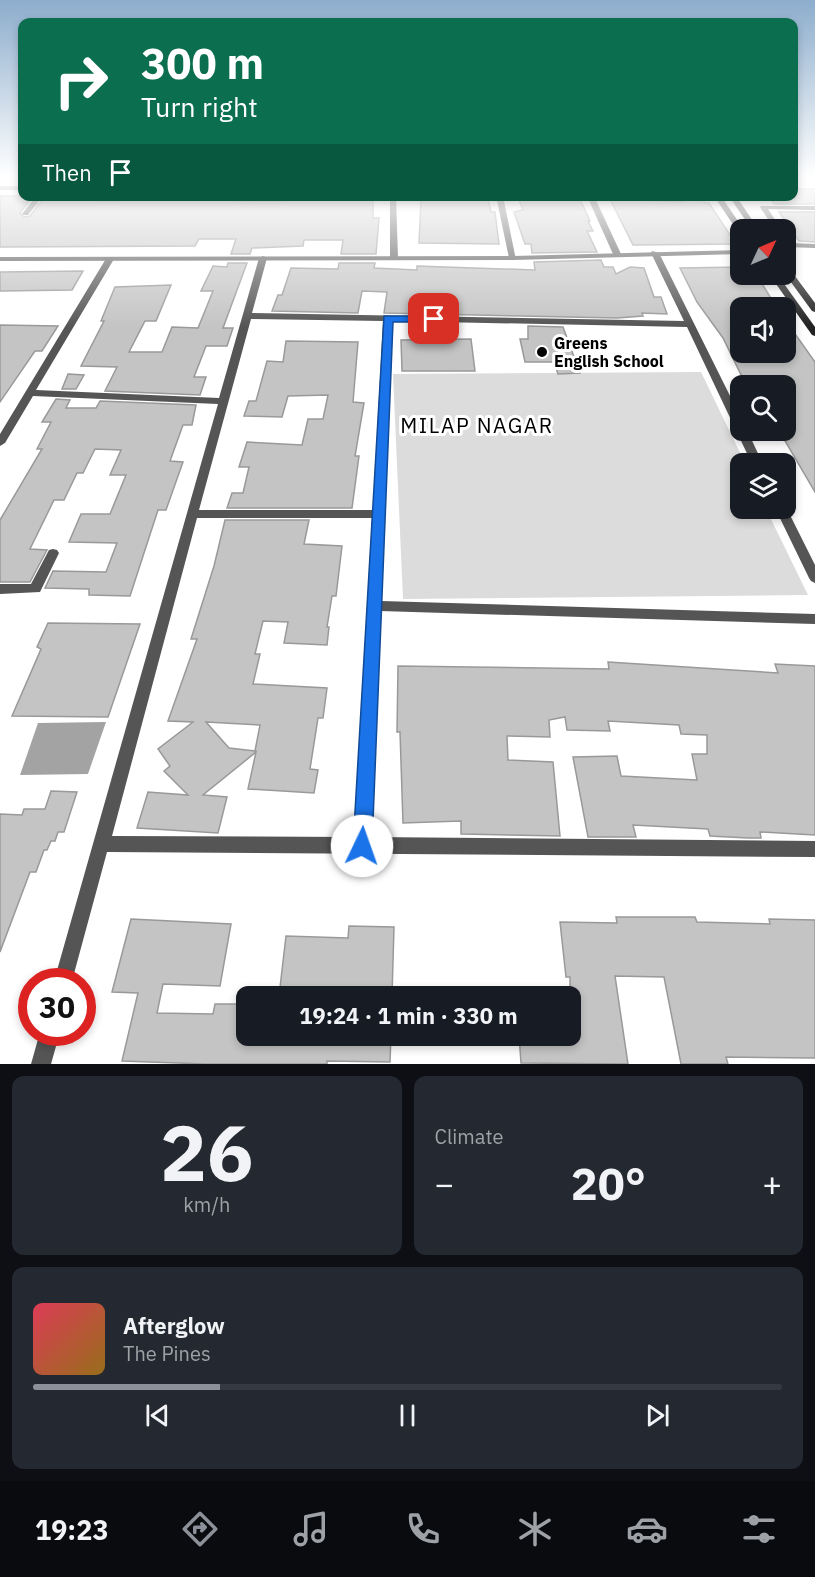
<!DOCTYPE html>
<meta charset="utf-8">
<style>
:root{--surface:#171b24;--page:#242831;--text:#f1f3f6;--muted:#9ea1a6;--line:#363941;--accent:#8c9099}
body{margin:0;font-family:"IBM Plex Sans",sans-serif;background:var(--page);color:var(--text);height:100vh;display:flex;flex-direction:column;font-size:22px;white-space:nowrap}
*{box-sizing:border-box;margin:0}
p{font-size:20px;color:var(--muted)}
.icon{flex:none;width:33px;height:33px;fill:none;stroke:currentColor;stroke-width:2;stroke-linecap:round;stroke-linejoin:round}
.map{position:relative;height:1064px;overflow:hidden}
.side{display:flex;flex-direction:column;gap:12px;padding:12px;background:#0d0f14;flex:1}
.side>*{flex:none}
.banner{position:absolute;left:18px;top:18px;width:780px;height:183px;border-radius:12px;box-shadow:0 3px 9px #0003;background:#0b6e4f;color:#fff;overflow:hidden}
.needle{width:39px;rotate:46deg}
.buttons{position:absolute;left:730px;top:219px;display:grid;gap:12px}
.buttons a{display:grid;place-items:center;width:66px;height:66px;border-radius:12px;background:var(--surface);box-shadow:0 3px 9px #0003;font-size:30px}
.speed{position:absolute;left:18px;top:968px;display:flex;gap:12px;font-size:30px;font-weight:700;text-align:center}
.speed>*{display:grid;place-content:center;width:78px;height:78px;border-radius:50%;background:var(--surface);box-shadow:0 3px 9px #0003;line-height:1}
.speed .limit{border:9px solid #d22;background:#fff;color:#111}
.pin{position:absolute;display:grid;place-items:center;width:51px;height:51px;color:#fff;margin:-26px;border-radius:12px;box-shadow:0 3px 9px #0006}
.me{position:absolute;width:66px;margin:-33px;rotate:3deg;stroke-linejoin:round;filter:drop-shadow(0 0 4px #0008)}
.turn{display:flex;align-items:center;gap:21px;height:126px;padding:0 24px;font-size:27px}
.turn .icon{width:78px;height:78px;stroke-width:2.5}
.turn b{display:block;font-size:42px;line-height:51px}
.then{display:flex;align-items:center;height:57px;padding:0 24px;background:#0003;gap:12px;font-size:22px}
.big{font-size:45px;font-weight:800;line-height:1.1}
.side .card{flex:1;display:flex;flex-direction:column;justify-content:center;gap:9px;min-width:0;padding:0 21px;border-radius:12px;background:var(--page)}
.side .dial{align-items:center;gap:0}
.dial b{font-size:78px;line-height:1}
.song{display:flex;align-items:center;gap:18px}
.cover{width:72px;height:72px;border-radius:9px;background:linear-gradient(135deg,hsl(350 70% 55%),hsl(40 70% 35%))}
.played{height:6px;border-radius:3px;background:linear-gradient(90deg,var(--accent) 25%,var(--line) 25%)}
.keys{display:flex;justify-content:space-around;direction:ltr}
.heat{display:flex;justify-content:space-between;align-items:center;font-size:33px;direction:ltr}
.side .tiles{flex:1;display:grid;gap:12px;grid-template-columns:1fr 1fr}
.card:last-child{grid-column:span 2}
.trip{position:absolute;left:236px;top:986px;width:345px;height:60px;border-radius:12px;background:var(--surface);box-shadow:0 3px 9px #0003;font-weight:800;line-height:60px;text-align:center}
.tab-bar{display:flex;height:96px;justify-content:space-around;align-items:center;background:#090b0e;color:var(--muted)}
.tab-bar .icon{width:42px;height:42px}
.tab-bar .active{color:var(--accent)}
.tab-bar b{font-size:27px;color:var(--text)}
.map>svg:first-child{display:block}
.green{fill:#dcdcdc}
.water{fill:#a3a3a3}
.building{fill:#c4c4c4;stroke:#999;stroke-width:1.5;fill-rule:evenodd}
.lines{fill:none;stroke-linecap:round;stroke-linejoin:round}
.minor{fill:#555;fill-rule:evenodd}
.tertiary{fill:#555;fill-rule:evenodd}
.secondary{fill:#222;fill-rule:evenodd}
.route{fill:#1a73e8;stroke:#114b97;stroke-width:1.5}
.poi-dot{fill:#000;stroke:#fff;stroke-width:2}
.labels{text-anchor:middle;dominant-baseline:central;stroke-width:6;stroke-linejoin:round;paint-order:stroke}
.far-poi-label{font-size:16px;font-weight:bold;fill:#000;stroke:#fff;text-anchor:start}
.neighbourhood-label{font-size:21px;letter-spacing:1.5px;fill:#000;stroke:#fff}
</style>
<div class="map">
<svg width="815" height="1064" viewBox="0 0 815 1064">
<rect width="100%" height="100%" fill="#fff"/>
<polygon class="green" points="701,372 745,463 741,464 741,508 766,509 808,595 403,599 393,374"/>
<polygon class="water" points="106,722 88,774 20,775 38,723"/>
<g class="building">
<polygon points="794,189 815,189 815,204 774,204 769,196 794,196"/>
<polygon points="0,196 33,196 20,213 24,217 30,216 45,196 85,196 82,200 118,201 121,196 239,196 237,201 284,201 285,196 311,196 310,200 352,200 353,196 373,196 373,218 379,218 376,254 341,254 343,240 304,240 303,246 252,248 250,254 231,254 236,239 199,239 195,246 0,247"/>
<polygon points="556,196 575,196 580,199 590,221 588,221 593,231 587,231 597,252 532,253 531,244 525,244 514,212 523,210 519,200 557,199"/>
<polygon points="679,196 700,196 705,203 709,203 736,244 633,245 610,199 683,202"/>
<polygon points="421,198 488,199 491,212 495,212 499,244 419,243"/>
<polygon points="779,212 815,212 815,242 799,241"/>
<polygon points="601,260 604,267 613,267 616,274 630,267 644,268 654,297 661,297 667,314 642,313 643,316 617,318 384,313 387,292 362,291 358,313 272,311 278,295 282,295 291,268 338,269 339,263 375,263 374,268 417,270 417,266 535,270 534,262"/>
<polygon points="228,263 247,263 223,328 233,328 227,346 206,346 194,377 206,377 200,395 105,391 117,367 81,366 104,321 101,321 115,287 171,285 156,321 145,321 129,352 162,352 172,327 198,328 213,291 201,291 213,266 227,267"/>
<polygon points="741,267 741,274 756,274 777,308 735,308 741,317 741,352 786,352 786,321 815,362 815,492 781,434 786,434 786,385 746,385 723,338 697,302 680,268"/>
<polygon points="83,271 72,290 0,291 0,272"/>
<polygon points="0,325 58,326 42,351 35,351 0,402"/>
<polygon points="528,326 563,327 580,373 558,374 554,362 525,362 520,339 528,339"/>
<polygon points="471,339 475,371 402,371 401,340"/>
<polygon points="286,341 358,342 353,402 364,403 355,456 359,456 352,508 227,508 232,493 243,493 249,467 239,467 247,442 302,445 308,419 323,419 328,395 288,396 282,417 244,416 249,401 256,401 267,361 283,362"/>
<polygon points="68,374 84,375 76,389 62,389"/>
<polygon points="56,399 70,400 66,408 96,408 100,401 196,405 192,425 183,425 170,461 183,462 166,510 158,510 130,596 89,595 89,589 45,588 53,571 106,572 117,543 69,542 81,514 110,514 126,475 110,475 121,450 95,449 83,473 77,473 64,500 54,500 30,549 47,550 30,582 0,582 0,520 42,449 37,449 51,422 42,422"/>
<path d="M225 520H309L304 544 342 546 336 596H332L327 627H329L327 645 284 643 288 622 263 621 255 654H260L253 684 327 688 323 718H318L310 769 318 770 314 793 248 789 256 752 203 795 227 797 218 833 137 828 148 792 188 795 164 771 170 766 158 749 193 722 168 721 197 639H191L214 566ZM206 722 260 725 255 751 229 748Z"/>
<polygon points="48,623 140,624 108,717 12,716 41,649 37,647"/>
<polygon points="608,662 778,673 775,664 815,666 815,835 760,832 761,838 748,838 710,836 708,829 633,825 636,837 588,837 573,757 617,756 621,776 697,780 692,754 707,754 707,735 681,734 679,725 608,721 610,731 567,730 565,717 549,720 550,737 507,736 508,760 553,762 560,836 461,834 461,821 403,823 400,732 397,732 398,666 609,669"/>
<polygon points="51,791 77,792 64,832 58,832 55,841 51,841 47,850 44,850 36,872 30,872 0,952 0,814 22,815 24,809 45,809"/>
<polygon points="616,917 695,917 697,922 770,924 769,919 815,920 815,1058 726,1057 728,1064 681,1064 664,977 615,976 628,1064 521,1063 519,1035 570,1035 570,977 566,977 560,922 617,923"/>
<polygon points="131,919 231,924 220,986 163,984 157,1013 213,1014 215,1004 246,1004 246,1035 391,1035 390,1062 327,1061 327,1064 205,1064 122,1061 138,993 112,992"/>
<polygon points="349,926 394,927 392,996 279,996 286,936 348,938"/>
</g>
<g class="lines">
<g class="minor">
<rect x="0" y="186" width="22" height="4"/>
<polygon points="36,196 43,196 28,215 24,215 22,214"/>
<polygon points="390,196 396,196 398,258 394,260 390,258"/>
<polygon points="496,196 503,196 516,260 509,258"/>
<polygon points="587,196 594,196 621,254 620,256 613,254"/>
<polygon points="761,206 815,206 815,210 768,209 782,230 775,230 760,207"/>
<polygon points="786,238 791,243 815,244 815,248 786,247"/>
<path d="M652 251 659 253 741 418V430H747L763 464H752L687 327 392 321 381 601 815 614V624L380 611 371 837 815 841V857L107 852 72 981H54L218 404 33 396 5 443 0 446V434L107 257 114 259 36 390 219 398 259 258 263 256 267 258 252 313 684 321 651 253ZM251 319 383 321 373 510H199ZM197 518H372L354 837 112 836Z"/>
<polygon points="786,507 815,565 815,583 811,581 809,578 775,508 786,508"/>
<polygon points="53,549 57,550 59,553 40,592 0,594 0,584 31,584 49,550"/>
<polygon points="40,1032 60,1032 51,1064 31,1064"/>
</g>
<polygon class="tertiary" points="741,250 741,254 513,260 0,261 0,257 513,256"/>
<g class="secondary">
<polygon points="714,196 721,196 744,230 738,232"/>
<polygon points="729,196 736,196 759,230 752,230"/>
<polygon points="786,268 789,268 815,303 815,312 812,311 785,274"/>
<polygon points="769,274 777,274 815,327 815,336 812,335"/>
</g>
</g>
<linearGradient id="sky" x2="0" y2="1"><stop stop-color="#8cadcc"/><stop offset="0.54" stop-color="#fff"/><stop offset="1" stop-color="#fff" stop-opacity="0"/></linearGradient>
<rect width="815" height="327" fill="url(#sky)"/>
<polygon class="route" points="384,316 434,316 439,319 434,322 393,322 372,846 369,853 362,855 355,853 353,846"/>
<circle class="poi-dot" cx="542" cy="352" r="6"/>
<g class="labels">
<g class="far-poi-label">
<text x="554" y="343">Greens<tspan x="554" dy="18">English School</tspan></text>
</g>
<g class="neighbourhood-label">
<text x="477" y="425">MILAP NAGAR</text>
</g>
</g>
</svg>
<div class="buttons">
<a><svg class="needle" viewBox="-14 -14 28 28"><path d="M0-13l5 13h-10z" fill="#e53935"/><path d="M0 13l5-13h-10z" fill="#9ea1a6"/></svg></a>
<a><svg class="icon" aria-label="sound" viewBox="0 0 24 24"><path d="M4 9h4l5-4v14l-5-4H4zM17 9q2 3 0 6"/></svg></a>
<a><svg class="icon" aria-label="search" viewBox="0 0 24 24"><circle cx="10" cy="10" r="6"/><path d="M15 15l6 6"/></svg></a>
<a><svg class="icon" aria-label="layers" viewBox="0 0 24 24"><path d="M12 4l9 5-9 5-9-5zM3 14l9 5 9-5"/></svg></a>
</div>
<div class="speed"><div class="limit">30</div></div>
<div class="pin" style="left:434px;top:319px;background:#d93025"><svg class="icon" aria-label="arrive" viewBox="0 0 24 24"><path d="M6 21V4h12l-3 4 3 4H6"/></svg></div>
<svg class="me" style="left:362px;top:846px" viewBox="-20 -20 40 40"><circle r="19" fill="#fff"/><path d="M0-13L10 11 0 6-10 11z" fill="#1a73e8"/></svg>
<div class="trip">19:24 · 1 min · 330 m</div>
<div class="banner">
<div class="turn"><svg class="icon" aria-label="right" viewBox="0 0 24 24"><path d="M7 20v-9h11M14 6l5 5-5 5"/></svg><div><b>300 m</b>Turn right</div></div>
<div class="then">Then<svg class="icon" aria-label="arrive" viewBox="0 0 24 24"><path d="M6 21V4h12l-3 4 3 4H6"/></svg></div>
</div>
</div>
<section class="side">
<div class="tiles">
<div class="card dial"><b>26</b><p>km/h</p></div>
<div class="card"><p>Climate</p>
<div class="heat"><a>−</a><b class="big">20°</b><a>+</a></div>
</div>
<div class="card">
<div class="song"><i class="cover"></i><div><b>Afterglow</b><p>The Pines</p></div></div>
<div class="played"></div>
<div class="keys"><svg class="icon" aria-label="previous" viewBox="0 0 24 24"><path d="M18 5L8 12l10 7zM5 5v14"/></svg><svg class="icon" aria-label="pause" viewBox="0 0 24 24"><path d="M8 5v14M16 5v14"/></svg><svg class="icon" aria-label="next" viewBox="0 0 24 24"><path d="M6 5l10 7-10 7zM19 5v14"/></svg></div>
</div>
</div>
</section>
<nav class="tab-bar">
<b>19:23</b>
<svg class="icon active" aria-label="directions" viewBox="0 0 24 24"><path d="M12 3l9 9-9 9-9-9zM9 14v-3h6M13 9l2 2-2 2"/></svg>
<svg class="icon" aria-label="music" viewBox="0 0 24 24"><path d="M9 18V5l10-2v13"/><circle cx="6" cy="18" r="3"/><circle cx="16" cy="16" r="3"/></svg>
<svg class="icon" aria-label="phone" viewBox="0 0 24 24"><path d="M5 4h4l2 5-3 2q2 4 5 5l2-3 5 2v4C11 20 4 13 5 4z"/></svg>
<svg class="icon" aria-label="climate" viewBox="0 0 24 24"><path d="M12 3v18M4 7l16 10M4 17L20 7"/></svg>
<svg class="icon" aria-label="car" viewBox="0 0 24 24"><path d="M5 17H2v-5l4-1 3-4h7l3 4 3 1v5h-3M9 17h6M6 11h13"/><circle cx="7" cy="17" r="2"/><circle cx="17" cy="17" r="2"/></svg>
<svg class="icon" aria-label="filters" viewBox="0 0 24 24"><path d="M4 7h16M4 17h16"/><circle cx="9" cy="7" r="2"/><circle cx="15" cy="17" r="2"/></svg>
</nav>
